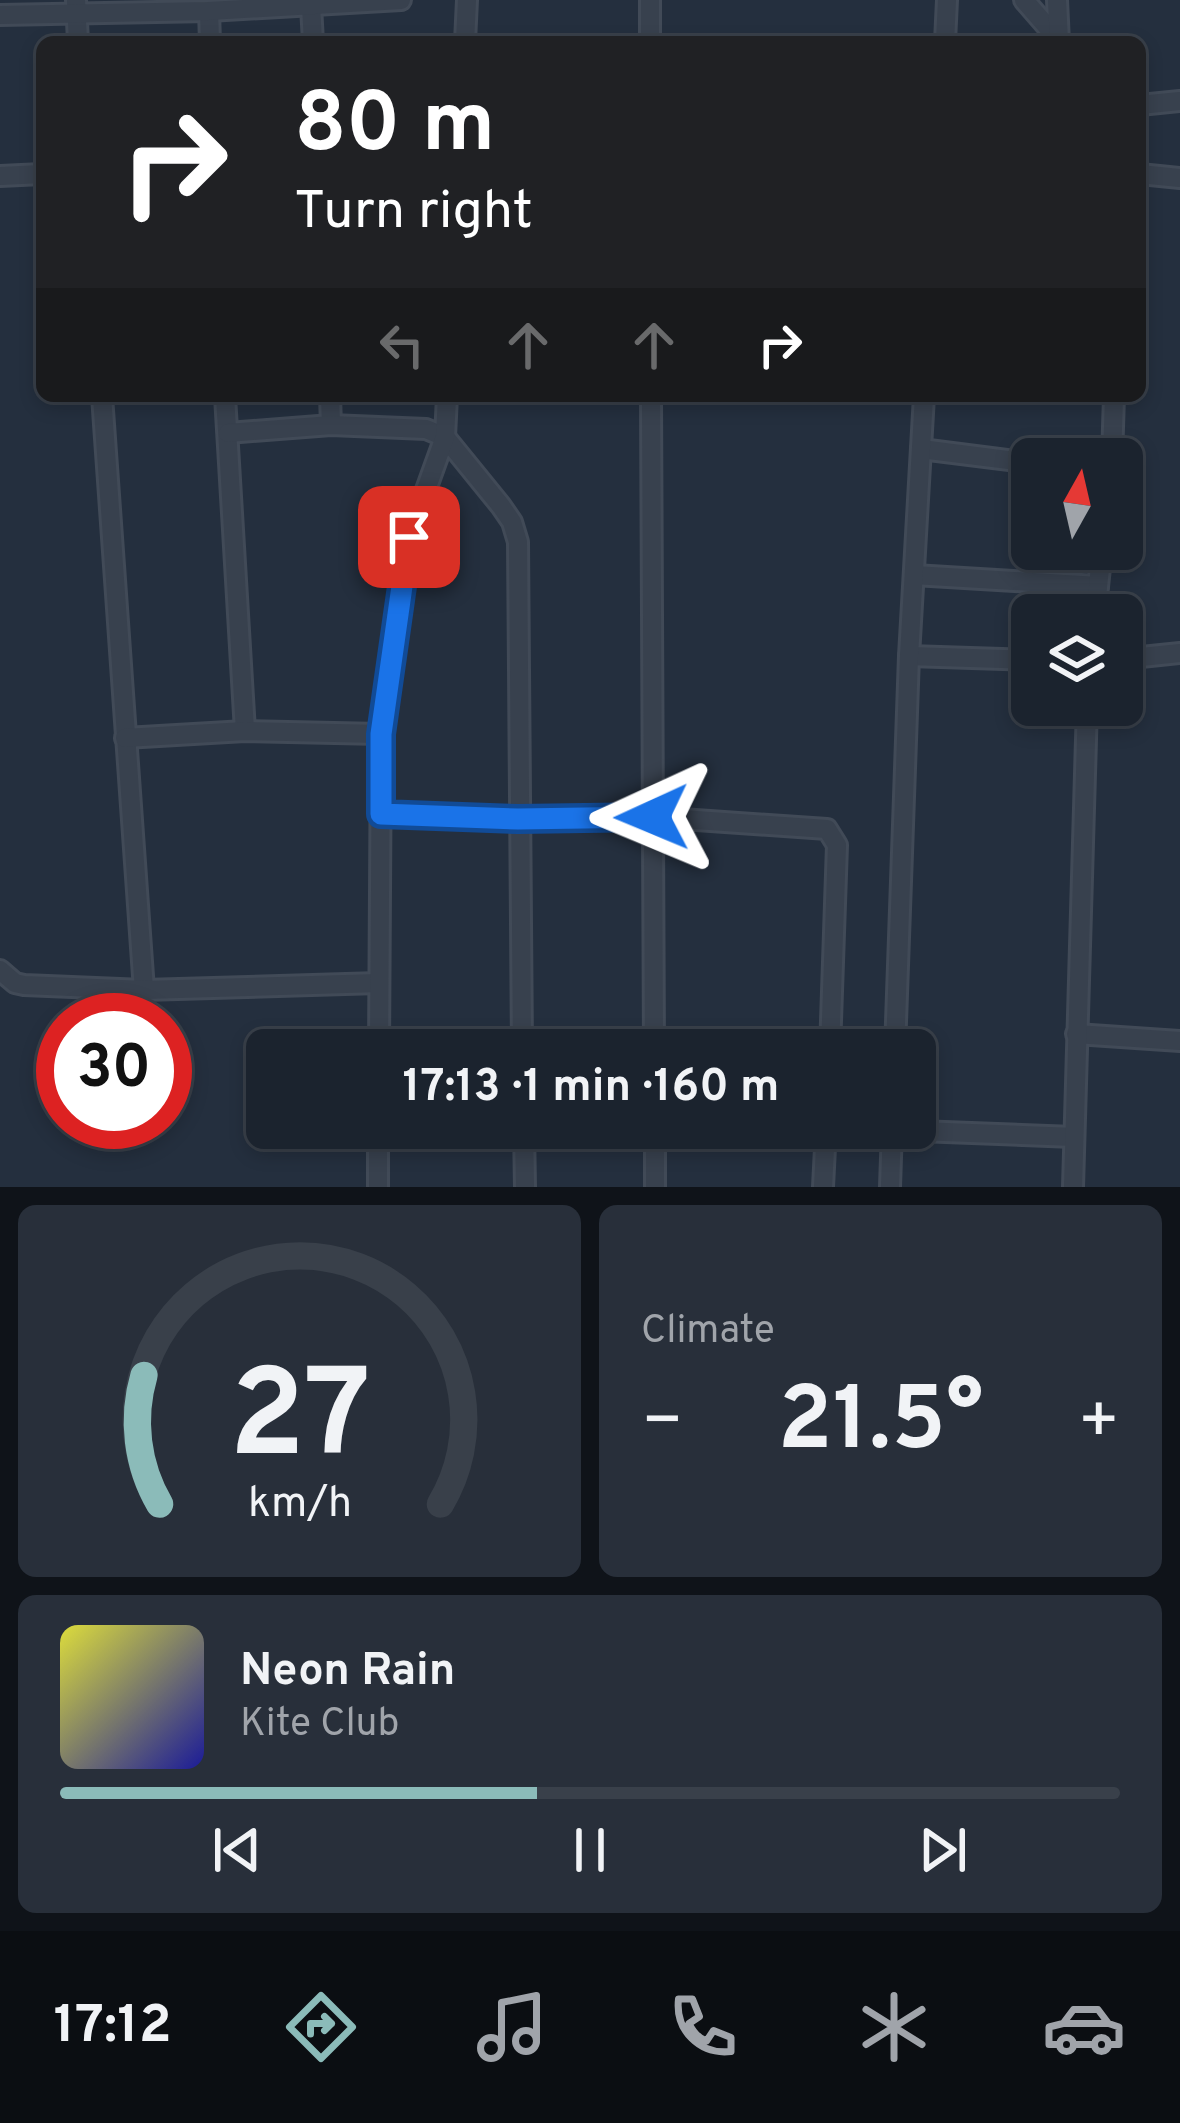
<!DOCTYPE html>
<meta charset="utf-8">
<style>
:root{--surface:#1b232e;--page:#282f3a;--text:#f1f3f6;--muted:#a0a4aa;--line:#39404a;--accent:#8bbbb9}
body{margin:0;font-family:Overpass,sans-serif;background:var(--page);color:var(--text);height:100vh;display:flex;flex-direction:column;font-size:45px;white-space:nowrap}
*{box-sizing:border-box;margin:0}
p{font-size:39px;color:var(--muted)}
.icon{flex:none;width:66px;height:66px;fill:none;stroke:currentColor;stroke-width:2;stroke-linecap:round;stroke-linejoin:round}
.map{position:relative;height:1187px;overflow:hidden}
.panel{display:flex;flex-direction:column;gap:18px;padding:18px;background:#0f1319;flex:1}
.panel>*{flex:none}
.top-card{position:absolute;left:36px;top:36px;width:1110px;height:366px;border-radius:18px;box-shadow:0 6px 18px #0003,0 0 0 3px var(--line);background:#202124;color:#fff;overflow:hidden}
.needle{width:78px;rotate:8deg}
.tools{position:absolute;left:1011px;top:438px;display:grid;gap:24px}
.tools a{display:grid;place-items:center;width:132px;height:132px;border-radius:18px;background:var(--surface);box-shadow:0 6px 18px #0003,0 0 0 3px var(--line);font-size:60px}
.speed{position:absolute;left:36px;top:993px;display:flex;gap:24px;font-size:60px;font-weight:700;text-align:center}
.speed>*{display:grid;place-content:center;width:156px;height:156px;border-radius:50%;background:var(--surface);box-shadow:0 6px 18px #0003,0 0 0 3px var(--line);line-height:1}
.speed .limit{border:18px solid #d22;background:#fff;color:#111}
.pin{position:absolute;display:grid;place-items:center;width:102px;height:102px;color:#fff;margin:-51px;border-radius:24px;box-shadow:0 6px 18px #0006}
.me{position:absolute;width:132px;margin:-66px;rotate:269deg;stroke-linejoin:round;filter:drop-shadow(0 0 9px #0008)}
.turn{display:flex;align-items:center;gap:42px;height:252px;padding:0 60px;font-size:54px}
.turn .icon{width:156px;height:156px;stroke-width:2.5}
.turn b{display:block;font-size:84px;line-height:102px}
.lanes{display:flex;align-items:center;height:114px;padding:0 60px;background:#0003;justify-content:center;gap:60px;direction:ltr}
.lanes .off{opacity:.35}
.big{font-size:90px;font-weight:700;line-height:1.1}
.panel .tile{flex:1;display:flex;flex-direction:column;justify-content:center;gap:18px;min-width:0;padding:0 42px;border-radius:18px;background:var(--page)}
.panel .dial{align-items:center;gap:0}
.dial svg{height:312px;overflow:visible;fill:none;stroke:var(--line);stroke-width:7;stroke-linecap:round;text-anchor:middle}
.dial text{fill:var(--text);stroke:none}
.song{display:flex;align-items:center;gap:36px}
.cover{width:144px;height:144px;border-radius:18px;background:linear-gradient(135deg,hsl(60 70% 55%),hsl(240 70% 35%))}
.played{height:12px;border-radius:6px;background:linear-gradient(90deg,var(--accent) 45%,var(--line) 45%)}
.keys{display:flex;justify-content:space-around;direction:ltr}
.heat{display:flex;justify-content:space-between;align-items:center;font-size:66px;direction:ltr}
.panel .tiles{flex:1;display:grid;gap:18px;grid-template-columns:1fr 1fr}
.tile:last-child{grid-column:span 2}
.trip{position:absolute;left:246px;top:1029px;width:690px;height:120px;border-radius:18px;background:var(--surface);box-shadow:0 6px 18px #0003,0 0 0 3px var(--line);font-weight:700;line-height:120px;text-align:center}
.tab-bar{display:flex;height:192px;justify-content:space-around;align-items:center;background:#0b0e12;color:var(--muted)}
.tab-bar .icon{width:84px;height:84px}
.tab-bar .on{color:var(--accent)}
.tab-bar b{font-size:54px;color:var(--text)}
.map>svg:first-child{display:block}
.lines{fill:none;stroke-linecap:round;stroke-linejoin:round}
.minor-casing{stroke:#414a57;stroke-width:24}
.minor{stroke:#38414e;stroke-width:18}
.route-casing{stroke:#114b97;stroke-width:30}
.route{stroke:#1a73e8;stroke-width:21}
</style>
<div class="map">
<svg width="1180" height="1187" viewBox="0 0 1180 1187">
<rect width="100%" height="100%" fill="#242f3e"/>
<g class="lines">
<defs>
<g id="minor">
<polyline points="76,0 78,42"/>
<polyline points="650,0 650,42"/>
<polyline points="1024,0 1057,38"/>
<polyline points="1057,0 1059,42"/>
<polyline points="311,6 313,42"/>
<polyline points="209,11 210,42"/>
<polyline points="0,15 209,11 401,0"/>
<polyline points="465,42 467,0"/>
<polyline points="945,42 947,0"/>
<polyline points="1140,105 1180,101"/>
<polyline points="1140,174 1180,178"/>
<polyline points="0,176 42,174"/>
<polyline points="102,396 144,990"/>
<polyline points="225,396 245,731"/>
<polyline points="330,396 331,425"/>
<polyline points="651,396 654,1050"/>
<polyline points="228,433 331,425 426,429 445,437 501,506 512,522 518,542 522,1050"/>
<polyline points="921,449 1032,463"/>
<polyline points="1112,459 1114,396"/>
<polyline points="914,575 1098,586"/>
<polyline points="1095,615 1102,549"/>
<polyline points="909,656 1032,660"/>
<polyline points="1122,659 1180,653"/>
<polyline points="125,738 245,731 381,734"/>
<polyline points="381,814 518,819 653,817 827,829 837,845 830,1050"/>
<polyline points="0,970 15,983 24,985 144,990 379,983"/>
<polyline points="1076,1034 1180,1041"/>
<polyline points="379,1050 381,734 409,537 445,437 447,396"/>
<polyline points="895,1050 909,656 924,396"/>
<polyline points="524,1128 525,1187"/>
<polyline points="655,1128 655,1187"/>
<polyline points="892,1130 1074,1137"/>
<polyline points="378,1187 378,1128"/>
<polyline points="823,1187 826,1128"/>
<polyline points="890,1187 892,1128"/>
<polyline points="1073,1187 1087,705"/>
</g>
</defs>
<use href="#minor" class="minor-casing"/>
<use href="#minor" class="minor"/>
</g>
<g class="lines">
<defs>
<polyline id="route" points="409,537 381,734 381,814 518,819 652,817"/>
</defs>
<use href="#route" class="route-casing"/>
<use href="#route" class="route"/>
</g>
</svg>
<div class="tools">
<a><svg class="needle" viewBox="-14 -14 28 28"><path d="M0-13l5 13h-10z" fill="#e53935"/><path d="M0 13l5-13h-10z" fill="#a0a4aa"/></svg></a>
<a><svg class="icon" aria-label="layers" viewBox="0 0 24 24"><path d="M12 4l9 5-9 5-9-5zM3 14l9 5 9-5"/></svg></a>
</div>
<div class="speed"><div class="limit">30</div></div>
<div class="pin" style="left:409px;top:537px;background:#d93025"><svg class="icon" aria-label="arrive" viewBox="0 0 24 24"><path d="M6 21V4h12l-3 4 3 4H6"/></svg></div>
<svg class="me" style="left:652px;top:817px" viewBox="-20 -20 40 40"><path d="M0-17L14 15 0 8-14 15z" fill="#1a73e8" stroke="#fff" stroke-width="4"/></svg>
<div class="trip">17:13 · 1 min · 160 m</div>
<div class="top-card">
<div class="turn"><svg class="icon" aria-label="right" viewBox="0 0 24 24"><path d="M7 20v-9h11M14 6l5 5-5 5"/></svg><div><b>80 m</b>Turn right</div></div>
<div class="lanes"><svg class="icon off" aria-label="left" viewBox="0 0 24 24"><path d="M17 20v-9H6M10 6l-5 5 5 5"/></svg><svg class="icon off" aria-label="ahead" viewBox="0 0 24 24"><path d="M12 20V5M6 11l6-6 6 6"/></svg><svg class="icon off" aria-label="ahead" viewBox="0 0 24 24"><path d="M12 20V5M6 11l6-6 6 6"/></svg><svg class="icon" aria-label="right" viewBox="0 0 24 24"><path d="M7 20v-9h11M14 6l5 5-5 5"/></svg></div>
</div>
</div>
<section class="panel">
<div class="tiles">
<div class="tile dial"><svg viewBox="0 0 100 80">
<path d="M14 69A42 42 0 1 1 86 69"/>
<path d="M14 69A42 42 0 0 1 10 36" stroke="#8bbbb9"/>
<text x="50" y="56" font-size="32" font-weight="700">27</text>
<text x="50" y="72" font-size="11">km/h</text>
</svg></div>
<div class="tile"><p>Climate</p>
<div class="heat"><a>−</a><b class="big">21.5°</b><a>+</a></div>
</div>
<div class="tile">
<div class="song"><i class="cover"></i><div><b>Neon Rain</b><p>Kite Club</p></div></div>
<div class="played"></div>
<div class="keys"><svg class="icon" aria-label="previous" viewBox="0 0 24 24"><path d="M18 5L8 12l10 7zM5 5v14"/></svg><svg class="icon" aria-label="pause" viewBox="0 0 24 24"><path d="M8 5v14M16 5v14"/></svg><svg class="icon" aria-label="next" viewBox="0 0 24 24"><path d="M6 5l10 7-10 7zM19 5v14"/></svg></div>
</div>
</div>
</section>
<nav class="tab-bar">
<b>17:12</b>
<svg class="icon on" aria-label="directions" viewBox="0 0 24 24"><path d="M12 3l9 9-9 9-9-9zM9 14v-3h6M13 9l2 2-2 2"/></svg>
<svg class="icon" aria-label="music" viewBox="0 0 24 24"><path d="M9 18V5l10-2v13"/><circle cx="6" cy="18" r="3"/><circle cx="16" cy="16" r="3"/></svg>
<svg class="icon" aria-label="phone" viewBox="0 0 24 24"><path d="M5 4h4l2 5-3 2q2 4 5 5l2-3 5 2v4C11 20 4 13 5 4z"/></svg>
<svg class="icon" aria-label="climate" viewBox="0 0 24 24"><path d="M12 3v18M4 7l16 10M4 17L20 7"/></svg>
<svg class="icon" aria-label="car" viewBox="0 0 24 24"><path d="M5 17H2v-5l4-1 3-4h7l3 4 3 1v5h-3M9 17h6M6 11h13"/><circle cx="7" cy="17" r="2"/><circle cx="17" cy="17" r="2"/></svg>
</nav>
